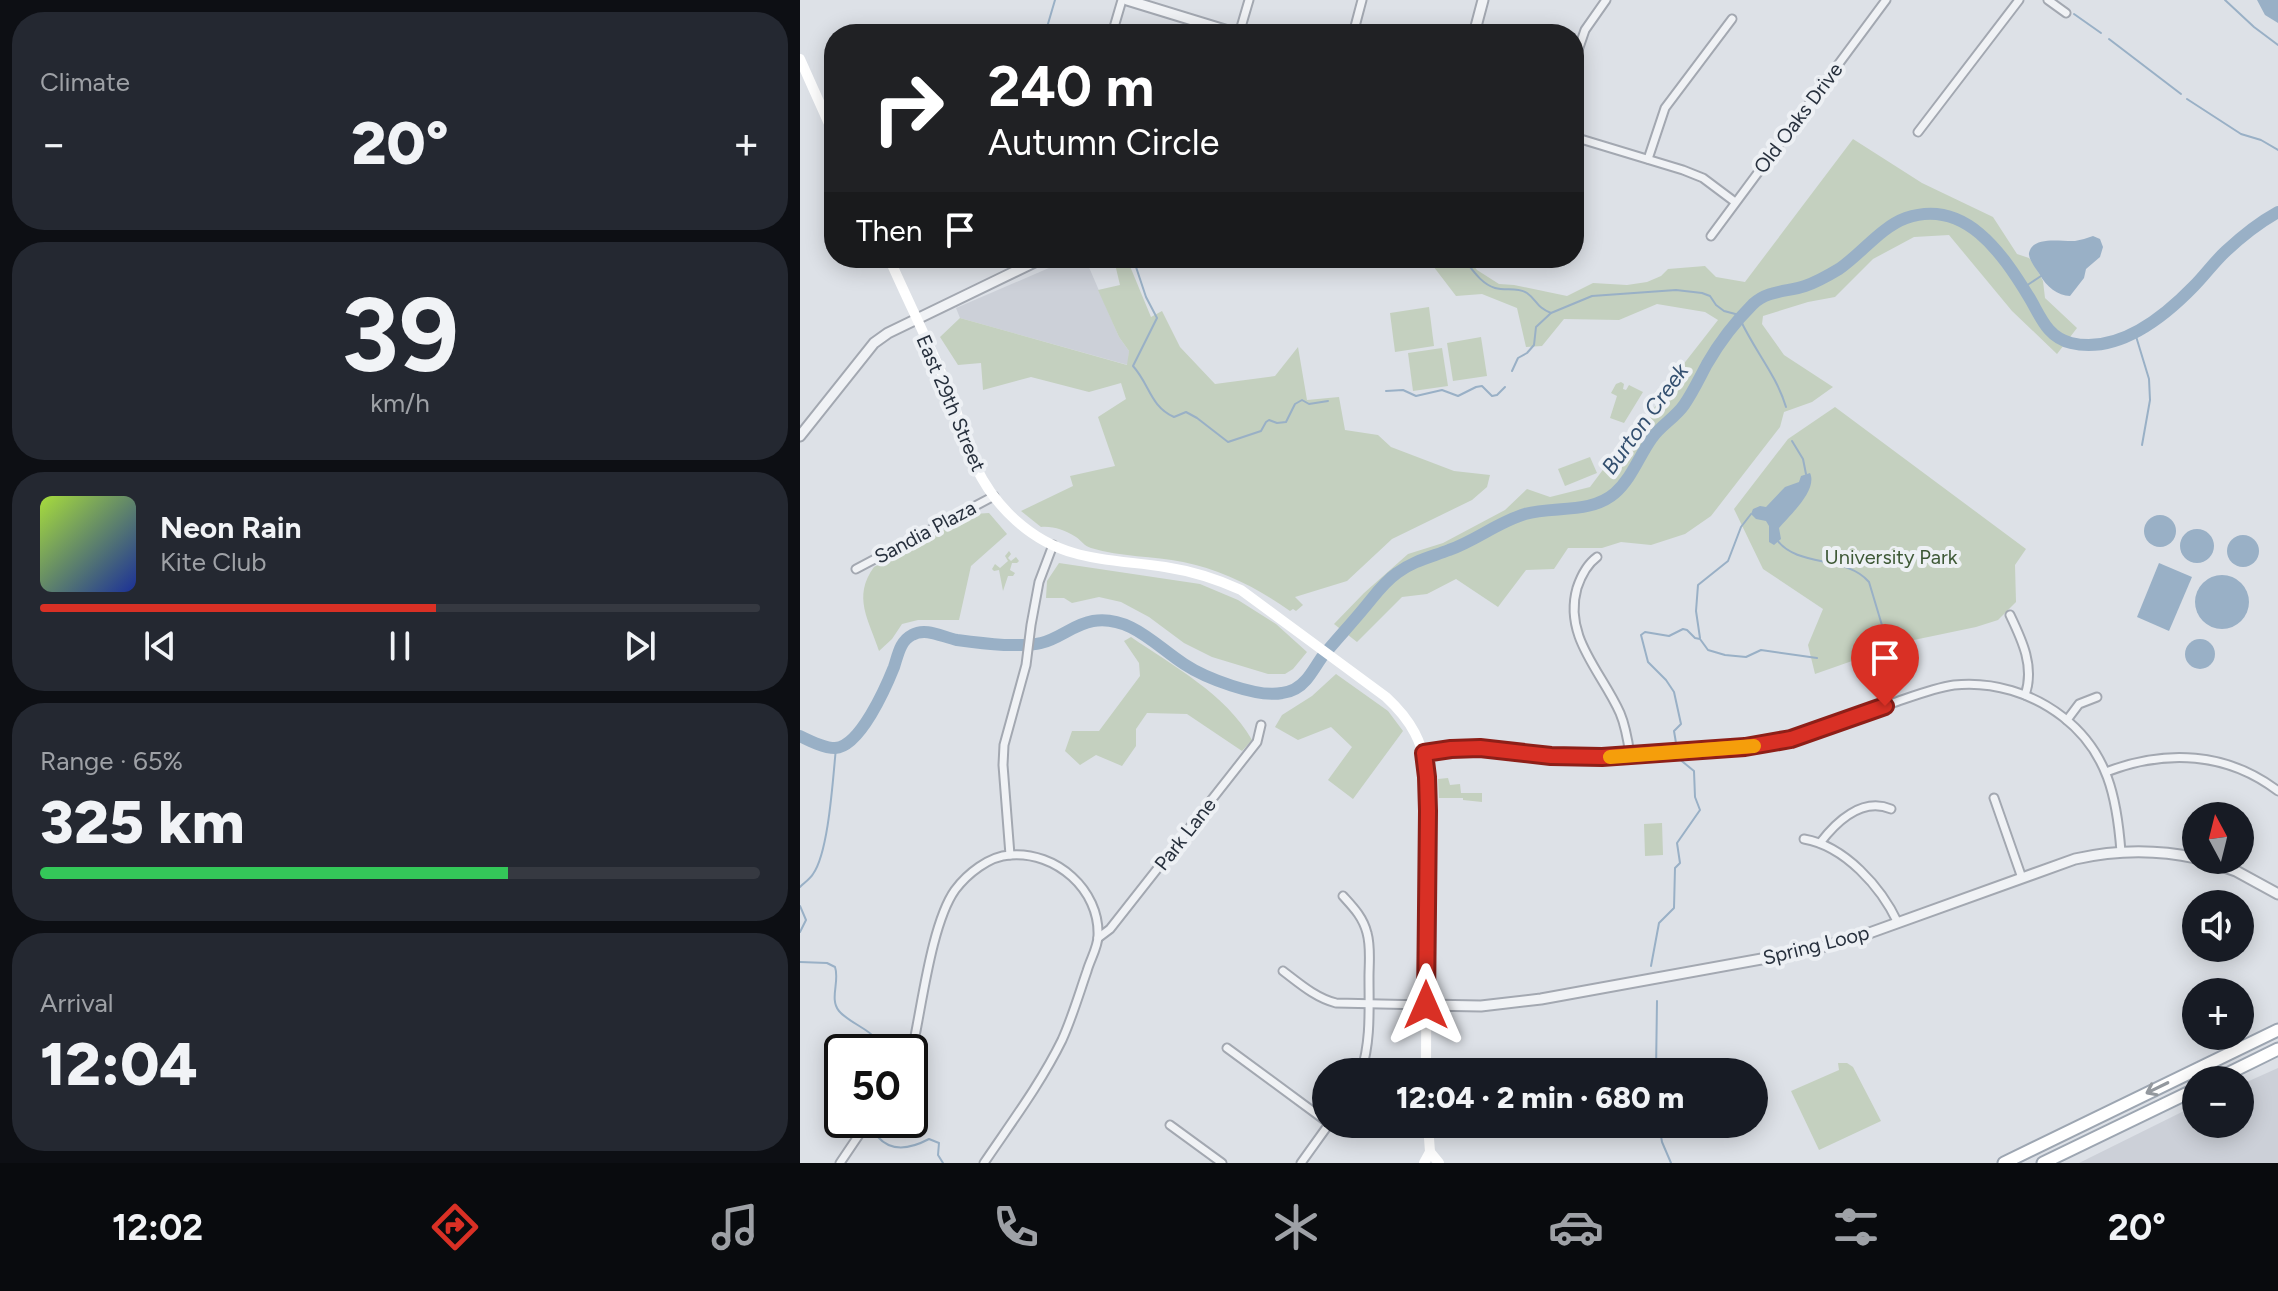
<!DOCTYPE html>
<meta charset="utf-8">
<style>
:root{--surface:#171b24;--page:#242831;--text:#f1f3f6;--muted:#9ea1a6;--line:#363941;--accent:#d93025}
body{margin:0;font-family:Figtree,sans-serif;background:var(--page);color:var(--text);height:100vh;display:flex;flex-direction:column;font-size:30px;white-space:nowrap}
*{box-sizing:border-box;margin:0}
p{font-size:26px;color:var(--muted)}
.icon{flex:none;width:44px;height:44px;fill:none;stroke:currentColor;stroke-width:2;stroke-linecap:round;stroke-linejoin:round}
.map{position:relative;flex:1;overflow:hidden}
.side{display:flex;flex-direction:column;gap:12px;padding:12px;background:#0d0f14;width:800px}
.side>*{flex:none}
.top-card{position:absolute;left:24px;top:24px;width:760px;height:244px;border-radius:32px;box-shadow:0 4px 20px #0003;background:#202124;color:#fff;overflow:hidden}
.needle{width:52px;rotate:353deg}
.fabs{position:absolute;left:1382px;top:802px;display:grid;gap:16px}
.fabs a{display:grid;place-items:center;width:72px;height:72px;border-radius:50%;background:var(--surface);box-shadow:0 4px 20px #0003;font-size:40px}
.speed{position:absolute;left:24px;top:1034px;display:flex;gap:16px;font-size:40px;font-weight:700;text-align:center}
.speed>*{display:grid;place-content:center;width:104px;height:104px;border-radius:50%;background:var(--surface);box-shadow:0 4px 20px #0003;line-height:1}
.speed .limit{border:4px solid #111;border-radius:12px;background:#fff;color:#111}
.pin{position:absolute;display:grid;place-items:center;width:68px;height:68px;color:#fff;margin:-82px -34px;border-radius:50% 50% 50% 0;rotate:-45deg;box-shadow:0 0 8px #0007}
.pin .icon{rotate:45deg}
.me{position:absolute;width:88px;margin:-44px;rotate:0deg;stroke-linejoin:round;filter:drop-shadow(0 0 6px #0008)}
.turn{display:flex;align-items:center;gap:28px;height:168px;padding:0 32px;font-size:36px}
.turn .icon{width:104px;height:104px;stroke-width:2.5}
.turn b{display:block;font-size:56px;line-height:68px}
.then{display:flex;align-items:center;height:76px;padding:0 32px;background:#0003;gap:16px;font-size:30px}
.big{font-size:60px;font-weight:800;line-height:1.1}
.side .widget{flex:1;display:flex;flex-direction:column;justify-content:center;gap:12px;min-width:0;padding:0 28px;border-radius:32px;background:var(--page)}
.side .dial{align-items:center;gap:0}
.dial b{font-size:104px;line-height:1}
.song{display:flex;align-items:center;gap:24px}
.cover{width:96px;height:96px;border-radius:12px;background:linear-gradient(135deg,hsl(80 70% 55%),hsl(230 70% 35%))}
.played{height:8px;border-radius:4px;background:linear-gradient(90deg,var(--accent) 55%,var(--line) 55%)}
.keys{display:flex;justify-content:space-around;direction:ltr}
.heat{display:flex;justify-content:space-between;align-items:center;font-size:44px;direction:ltr}
.charge{height:12px;border-radius:6px;background:linear-gradient(90deg,#34c759 65%,var(--line) 0)}
.trip{position:absolute;left:512px;top:1058px;width:456px;height:80px;border-radius:40px;background:var(--surface);box-shadow:0 4px 20px #0003;font-weight:800;line-height:80px;text-align:center}
.tabs{display:flex;height:128px;justify-content:space-around;align-items:center;background:#090b0e;color:var(--muted)}
.tabs .icon{width:56px;height:56px}
.tabs .active{color:var(--accent)}
.tabs b{font-size:36px;color:var(--text)}
main{display:flex;flex:1;min-height:0}
.map>svg:first-child{display:block}
.built{fill:#ccd0d8}
.green{fill:#c4d0bf}
.water{fill:#99b0c6}
.lines{fill:none;stroke-linecap:round;stroke-linejoin:round}
.stream{stroke:#99b0c6;stroke-width:2}
.river{stroke:#99b0c6;stroke-width:12}
.minor-casing{stroke:#a3a8b1;stroke-width:11}
.tertiary-casing{stroke:#a3a8b1;stroke-width:13}
.primary-casing{stroke:#9da6b2;stroke-width:15}
.minor{stroke:#f0f2f5;stroke-width:7}
.tertiary{stroke:#f0f2f5;stroke-width:9}
.secondary{stroke:#fff;stroke-width:10}
.primary{stroke:#fff;stroke-width:11}
.oneway{stroke:#93989e}
.route-casing{stroke:#8d1f18;stroke-width:20}
.route{stroke:#d93025;stroke-width:14}
.slow{stroke:#f59e0b;stroke-width:14}
.labels{text-anchor:middle;dominant-baseline:central;stroke-width:8;stroke-linejoin:round;paint-order:stroke}
.street-label{font-size:20px;fill:#27303d;stroke:#edf0f4}
.park-label{font-size:20px;fill:#3d5835;stroke:#edf0f4}
.water-label{font-size:22px;font-style:italic;fill:#334f6f;stroke:#edf0f4}
</style>
<main>
<section class="side">
<div class="widget"><p>Climate</p>
<div class="heat"><a>−</a><b class="big">20°</b><a>+</a></div>
</div>
<div class="widget dial"><b>39</b><p>km/h</p></div>
<div class="widget">
<div class="song"><i class="cover"></i><div><b>Neon Rain</b><p>Kite Club</p></div></div>
<div class="played"></div>
<div class="keys"><svg class="icon" aria-label="previous" viewBox="0 0 24 24"><path d="M18 5L8 12l10 7zM5 5v14"/></svg><svg class="icon" aria-label="pause" viewBox="0 0 24 24"><path d="M8 5v14M16 5v14"/></svg><svg class="icon" aria-label="next" viewBox="0 0 24 24"><path d="M6 5l10 7-10 7zM19 5v14"/></svg></div>
</div>
<div class="widget"><p>Range · 65%</p><b class="big">325 km</b><div class="charge"></div></div>
<div class="widget"><p>Arrival</p><b class="big">12:04</b></div>
</section>
<div class="map">
<svg width="1478" height="1163" viewBox="0 0 1478 1163">
<rect width="100%" height="100%" fill="#dde1e7"/>
<g class="built">
<polygon points="272,258 285,258 319,337 329,351 328,365 160,318 156,308"/>
<polygon points="1478,1068 1478,1163 1279,1163 1396,1105 1396,1124 1440,1124 1440,1085"/>
</g>
<g class="green">
<polygon points="1053,139 1122,183 1193,217 1217,254 1229,258 1234,264 1243,281 1245,298 1277,328 1257,354 1212,311 1149,235 1114,237 1073,259 1035,297 1008,302 963,316 962,324 984,355 1033,387 1012,402 984,412 980,427 911,516 885,534 851,545 821,542 802,548 768,548 754,569 726,570 698,607 656,579 627,594 602,597 557,642 534,624 564,593 608,554 643,543 705,510 727,489 750,497 790,487 829,435 834,436 869,387 868,384 918,320 905,312 857,304 819,320 764,319 742,346 726,347 717,308 682,294 656,296 627,258 667,258 677,270 699,284 714,285 767,296 793,283 827,285 847,282 861,276 868,269 905,266 916,277 945,282"/>
<path d="M327 259 351 317 362 311 380 347 415 384 475 376 498 347 507 400 539 397 545 430 578 435 591 447 654 471 690 475 687 487 672 500 592 539 547 581 495 597 503 605 496 611 493 609 490 611C458 588 422 570 383 562 353 556 321 557 291 548 284 546 282 541 276 537 265 530 253 526 241 527L221 511 273 486 270 476 315 466 298 417 326 399 321 383 289 392 231 377 183 390 181 363 158 365 140 337 160 318 327 365 329 351 319 337 298 290 320 285 315 264Z"/>
<polygon points="629,307 634,346 595,352 590,313"/>
<polygon points="681,337 687,376 653,381 647,343"/>
<polygon points="642,348 648,386 613,391 608,353"/>
<polygon points="821,382 824,384 823,389 826,390 829,385 843,392 824,423 810,418 817,396 811,393 816,384"/>
<polygon points="1035,407 1226,549 1215,565 1216,602 1198,620 1176,627 1109,641 1015,674 1008,645 1023,609 963,569 934,509 988,439"/>
<polygon points="790,457 797,473 765,486 758,469"/>
<path d="M189 513 207 534 171 566 159 620H118L102 624 92 639 79 651C69 620 52 597 74 567L174 514Z"/>
<polygon points="209,551 211,554 208,558 211,561 216,557 219,561 217,563 212,563 210,570 215,573 213,576 208,576 203,591 199,570 194,571 192,569 195,564 200,568 208,561 205,556"/>
<polygon points="259,563 400,584 438,600 476,624 507,652 493,669 485,674 468,674 412,657 384,643 349,617 321,602 299,597 272,603 264,598 246,598 247,581"/>
<path d="M331 637C373 666 426 694 452 740L442 751 387 714 347 713 336 729V746L322 766 296 755 280 765 265 751 272 731H299L340 676 339 663 324 641Z"/>
<polygon points="536,674 588,711 603,731 553,799 528,780 552,747 531,727 498,740 475,727 482,715 512,696"/>
<polygon points="648,778 650,785 660,784 661,793 682,793 682,802 663,800 663,798 639,798 638,779"/>
<polygon points="862,823 863,855 845,856 844,824"/>
<polygon points="1038,1063 1047,1063 1053,1067 1081,1121 1019,1150 991,1091 1039,1070"/>
</g>
<g class="water">
<polygon points="1457,0 1478,0 1478,23 1465,15"/>
<path d="M1293 236 1300 239 1303 247 1300 257 1286 269 1284 278 1270 296C1258 296 1246 286 1240 275 1237 270 1228 259 1229 253 1233 235 1262 242 1275 241 1281 240 1287 238 1293 236Z"/>
<path d="M1010 473C1018 490 990 515 979 528L981 539 974 545 969 542V526L966 521 956 519 951 514 953 509 960 506 966 507 985 487 999 482 1001 476Z"/>
<circle cx="1360" cy="531" r="16"/>
<circle cx="1397" cy="546" r="17"/>
<circle cx="1443" cy="551" r="16"/>
<polygon points="1359,563 1392,577 1369,631 1337,617"/>
<circle cx="1422" cy="602" r="27"/>
<circle cx="1400" cy="654" r="15"/>
</g>
<g class="lines">
<g class="stream">
<polyline points="1425,0 1454,27 1478,45"/>
<polyline points="1274,14 1301,33"/>
<polyline points="245,34 255,0"/>
<polyline points="1309,39 1381,94"/>
<polyline points="1387,99 1441,134 1461,140 1478,150"/>
<path d="M333 258 346 297 357 318 333 366C350 385 350 406 374 417L386 412 397 418 428 442 461 431 466 422 469 420 477 423 486 422 495 404 502 400 509 404 528 401"/>
<path d="M663 258C672 269 681 284 695 288 706 291 717 287 727 293 738 301 736 307 751 313L792 296 876 290 902 293 910 296 916 305 924 311 943 316"/>
<polyline points="1223,288 1241,276"/>
<path d="M940 319C954 350 976 374 986 407"/>
<polyline points="1335,333 1349,379 1350,400 1342,445"/>
<polyline points="712,371 718,358 727,353 734,345 736,327 751,313"/>
<polyline points="586,391 603,390 616,396 642,390 658,396 676,387 682,386 692,396 697,395 705,387"/>
<polyline points="992,441 1003,459 1006,474"/>
<path d="M977 540C998 568 1046 555 1069 582L1087 642"/>
<polyline points="900,638 896,611 898,585 928,561 941,527 951,514"/>
<polyline points="876,743 874,731 881,724 874,692 866,680 848,662 841,635 845,632 869,636 883,629 887,630 895,638 900,639 908,650 925,655 946,657 961,650 1017,658"/>
<path d="M0 887C4 883 10 879 13 874 29 852 33 776 36 748"/>
<polyline points="0,906 6,920 0,932"/>
<path d="M0 962 27 963 35 967C40 981 29 999 39 1011 48 1022 69 1029 76 1039 79 1044 78 1048 77 1052"/>
<polyline points="851,966 859,923 874,908 875,868 880,863 877,843 900,810 895,797 894,771 878,758"/>
<polyline points="856,1072 857,1001"/>
<path d="M82 1120 78 1137C92 1153 112 1148 129 1139L139 1143 138 1155 143 1163"/>
<polyline points="859,1124 862,1142 871,1163"/>
</g>
<path class="river" d="M0 736C10 741 24 748 35 748 60 747 86 687 94 667 98 655 100 641 112 635 126 627 142 637 157 640 172 642 189 644 204 645 215 645 230 646 241 643 259 639 274 624 293 621 330 615 356 646 384 664 405 678 457 698 482 693 491 692 500 687 506 680 512 673 517 664 522 657 536 640 551 624 565 607 575 595 584 582 597 573 613 561 631 557 649 550 675 541 698 522 725 514 754 506 791 514 815 493 832 478 839 456 852 438 861 425 875 418 884 405 893 392 900 377 907 364 919 343 936 321 953 304 968 290 987 292 1005 286 1017 282 1029 275 1039 269 1061 254 1081 227 1106 218 1165 198 1202 253 1229 297 1241 317 1247 337 1271 343 1318 354 1364 317 1394 286 1405 275 1414 262 1426 251 1442 236 1458 223 1478 212"/>
<defs>
<g id="minor">
<polyline points="1248,0 1266,13"/>
<polyline points="312,34 322,0"/>
<polyline points="439,34 449,0"/>
<polyline points="553,34 562,0"/>
<polyline points="774,62 785,30 806,0"/>
<polyline points="1118,132 1219,0"/>
<polyline points="774,137 883,170 903,178 935,202"/>
<polyline points="848,159 865,108 932,19"/>
<polyline points="911,236 1086,0"/>
<path d="M797 557C786 565 781 576 777 588 763 637 802 672 820 713 826 727 828 741 830 755"/>
<polyline points="56,569 194,496"/>
<path d="M1210 615C1222 640 1235 667 1225 695"/>
<polyline points="1267,720 1279,704 1297,697"/>
<path d="M624 753C652 748 680 747 708 750 731 752 752 757 775 758 827 758 880 752 933 748 988 744 1039 722 1090 704 1111 697 1133 688 1154 685 1193 681 1232 693 1263 717 1308 752 1317 798 1321 852"/>
<path d="M1306 772C1366 749 1427 752 1478 791"/>
<polyline points="1194,798 1222,878"/>
<path d="M1004 839C1045 846 1081 887 1098 923"/>
<path d="M1020 843C1036 822 1062 797 1091 809"/>
<polyline points="210,855 203,765 204,745 226,665 231,625 239,582 253,545"/>
<path d="M543 896C553 907 563 917 567 933 571 947 569 963 569 977 569 1010 571 1041 561 1072"/>
<polyline points="298,938 310,929 457,742 461,725"/>
<path d="M483 971C500 984 516 998 536 1003L626 1005"/>
<polyline points="427,1048 526,1121"/>
<path d="M110 1052 115 1036C123 997 133 921 155 890 167 874 189 856 210 855 256 851 300 890 298 936 298 947 290 960 287 971 279 994 272 1018 262 1040 241 1083 211 1123 184 1163"/>
<polyline points="370,1125 422,1163"/>
<polyline points="40,1163 69,1120"/>
<polyline points="501,1163 529,1124"/>
</g>
<g id="tertiary">
<polyline points="327,0 438,34"/>
<polyline points="674,34 683,0"/>
<polyline points="0,436 74,343 88,333 243,258"/>
<polyline points="1404,860 1436,871 1478,894"/>
<path d="M626 1005 681 1006 741 999 1011 950 1061 936 1275 859C1315 850 1355 849 1396 858"/>
</g>
<g id="primary">
<polyline points="1415,1080 1478,1049"/>
<polyline points="1204,1163 1478,1030"/>
<polyline points="1243,1163 1396,1089"/>
</g>
</defs>
<use href="#minor" class="minor-casing"/>
<use href="#tertiary" class="tertiary-casing"/>
<use href="#primary" class="primary-casing"/>
<use href="#minor" class="minor"/>
<use href="#tertiary" class="tertiary"/>
<g class="secondary">
<polyline points="0,59 34,135"/>
<path d="M89 258C108 301 129 343 147 386 158 413 165 441 176 467 195 507 231 541 274 553 304 562 335 562 365 567 391 571 417 579 441 590L586 697C611 720 624 743 627 777L626 1072"/>
<polyline points="630,1152 639,1163"/>
<polyline points="624,1163 630,1152 628,1124"/>
</g>
<use href="#primary" class="primary"/>
</g>
<defs><path id="oneway-shaft" d="M-6 0H5M1.5-3L5.5 0L1.5 3" fill="none" stroke-width="1.6" stroke-linecap="round" stroke-linejoin="round" transform="scale(2)"/></defs>
<use class="oneway" href="#oneway-shaft" transform="translate(1357 1088) rotate(154)"/>
<g class="lines">
<defs>
<polyline id="route" points="626,1005 628,811 627,777 624,753 651,749 680,748 751,756 802,757 945,747 991,739 1085,706"/>
</defs>
<use href="#route" class="route-casing"/>
<use href="#route" class="route"/>
<polyline class="slow" points="810,757 954,746"/>
</g>
<g class="labels">
<g class="street-label">
<text transform="translate(998 118) rotate(-53)">Old Oaks Drive</text>
<text transform="translate(151 403) rotate(67)">East 29th Street</text>
<text transform="translate(125 532) rotate(-28)">Sandia Plaza</text>
<text transform="translate(385 834) rotate(-52)">Park Lane</text>
<text transform="translate(1016 945) rotate(-14)">Spring Loop</text>
</g>
<g class="park-label">
<text x="1091" y="557">University Park</text>
</g>
<g class="water-label">
<text transform="translate(845 419) rotate(-54)">Burton Creek</text>
</g>
</g>
</svg>
<div class="fabs">
<a><svg class="needle" viewBox="-14 -14 28 28"><path d="M0-13l5 13h-10z" fill="#e53935"/><path d="M0 13l5-13h-10z" fill="#9ea1a6"/></svg></a>
<a><svg class="icon" aria-label="sound" viewBox="0 0 24 24"><path d="M4 9h4l5-4v14l-5-4H4zM17 9q2 3 0 6"/></svg></a>
<a>+</a>
<a>−</a>
</div>
<div class="speed"><div class="limit">50</div></div>
<div class="pin" style="left:1085px;top:706px;background:#d93025"><svg class="icon" aria-label="arrive" viewBox="0 0 24 24"><path d="M6 21V4h12l-3 4 3 4H6"/></svg></div>
<svg class="me" style="left:626px;top:1005px" viewBox="-20 -20 40 40"><path d="M0-17L14 15 0 8-14 15z" fill="#d93025" stroke="#fff" stroke-width="4"/></svg>
<div class="trip">12:04 · 2 min · 680 m</div>
<div class="top-card">
<div class="turn"><svg class="icon" aria-label="right" viewBox="0 0 24 24"><path d="M7 20v-9h11M14 6l5 5-5 5"/></svg><div><b>240 m</b>Autumn Circle</div></div>
<div class="then">Then<svg class="icon" aria-label="arrive" viewBox="0 0 24 24"><path d="M6 21V4h12l-3 4 3 4H6"/></svg></div>
</div>
</div>
</main>
<nav class="tabs">
<b>12:02</b>
<svg class="icon active" aria-label="directions" viewBox="0 0 24 24"><path d="M12 3l9 9-9 9-9-9zM9 14v-3h6M13 9l2 2-2 2"/></svg>
<svg class="icon" aria-label="music" viewBox="0 0 24 24"><path d="M9 18V5l10-2v13"/><circle cx="6" cy="18" r="3"/><circle cx="16" cy="16" r="3"/></svg>
<svg class="icon" aria-label="phone" viewBox="0 0 24 24"><path d="M5 4h4l2 5-3 2q2 4 5 5l2-3 5 2v4C11 20 4 13 5 4z"/></svg>
<svg class="icon" aria-label="climate" viewBox="0 0 24 24"><path d="M12 3v18M4 7l16 10M4 17L20 7"/></svg>
<svg class="icon" aria-label="car" viewBox="0 0 24 24"><path d="M5 17H2v-5l4-1 3-4h7l3 4 3 1v5h-3M9 17h6M6 11h13"/><circle cx="7" cy="17" r="2"/><circle cx="17" cy="17" r="2"/></svg>
<svg class="icon" aria-label="filters" viewBox="0 0 24 24"><path d="M4 7h16M4 17h16"/><circle cx="9" cy="7" r="2"/><circle cx="15" cy="17" r="2"/></svg>
<b>20°</b>
</nav>
